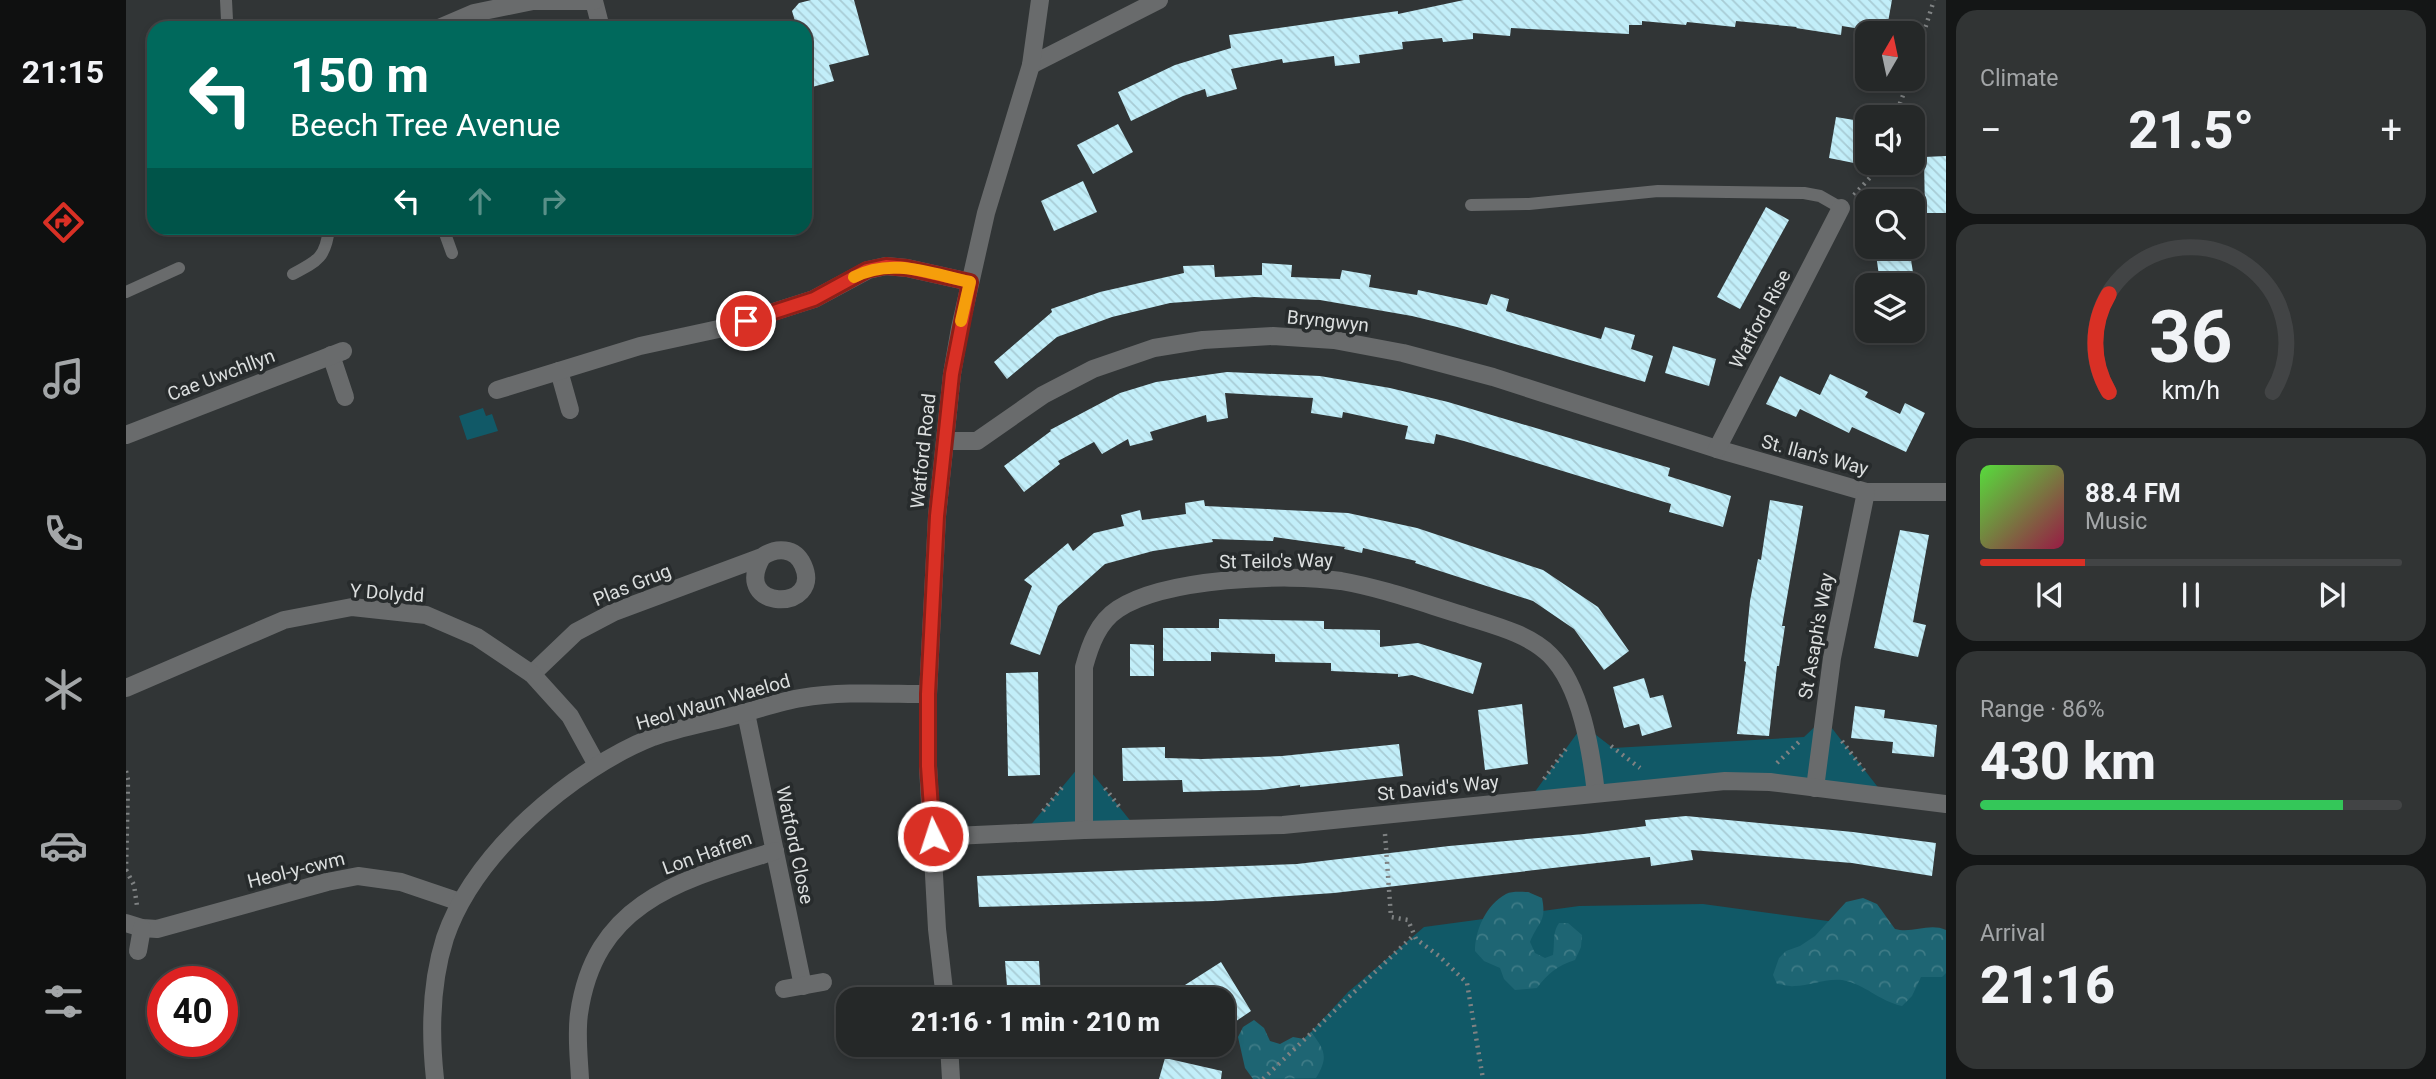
<!DOCTYPE html>
<meta charset="utf-8">
<style>
:root{--surface:#252828;--page:#313434;--text:#f1f3f6;--muted:#a3a6a8;--line:#424445;--accent:#d93025}
body{margin:0;font-family:Roboto,sans-serif;background:var(--page);color:var(--text);height:100vh;display:flex;flex-direction:column;font-size:26px;white-space:nowrap}
*{box-sizing:border-box;margin:0}
p{font-size:23px;color:var(--muted)}
.icon{flex:none;width:38px;height:38px;fill:none;stroke:currentColor;stroke-width:2;stroke-linecap:round;stroke-linejoin:round}
.map{position:relative;flex:1;overflow:hidden}
.panel{display:flex;flex-direction:column;gap:10px;padding:10px;background:#141616;width:490px}
.panel>*{flex:none}
.top-card{position:absolute;left:21px;top:21px;width:665px;height:214px;border-radius:21px;box-shadow:0 4px 10px #0003,0 0 0 2px var(--line);background:#00695c;color:#fff;overflow:hidden}
.needle{width:46px;rotate:9deg}
.controls{position:absolute;left:1729px;top:21px;display:grid;gap:14px}
.controls a{display:grid;place-items:center;width:70px;height:70px;border-radius:14px;background:var(--surface);box-shadow:0 4px 10px #0003,0 0 0 2px var(--line);font-size:35px}
.speed{position:absolute;left:21px;top:966px;display:flex;gap:14px;font-size:35px;font-weight:700;text-align:center}
.speed>*{display:grid;place-content:center;width:91px;height:91px;border-radius:50%;background:var(--surface);box-shadow:0 4px 10px #0003,0 0 0 2px var(--line);line-height:1}
.speed .limit{border:10px solid #d22;background:#fff;color:#111}
.pin{position:absolute;display:grid;place-items:center;width:60px;height:60px;color:#fff;margin:-30px;border:4px solid #fff;border-radius:50%;box-shadow:0 2px 7px #0007}
.me{position:absolute;width:77px;margin:-38px;rotate:356deg;stroke-linejoin:round;filter:drop-shadow(0 0 5px #0008)}
.turn{display:flex;align-items:center;gap:24px;height:147px;padding:0 28px;font-size:32px}
.turn .icon{width:91px;height:91px;stroke-width:2.5}
.turn b{display:block;font-size:49px;line-height:60px}
.lanes{display:flex;align-items:center;height:66px;padding:0 28px;background:#0003;justify-content:center;gap:35px;direction:ltr}
.lanes .off{opacity:.35}
.big{font-size:52px;font-weight:800;line-height:1.1}
.panel .widget{flex:1;display:flex;flex-direction:column;justify-content:center;gap:10px;min-width:0;padding:0 24px;border-radius:21px;background:var(--page)}
.panel .dial{align-items:center;gap:0}
.dial svg{height:182px;overflow:visible;fill:none;stroke:var(--line);stroke-width:7;stroke-linecap:round;text-anchor:middle}
.dial text{fill:var(--text);stroke:none}
.song{display:flex;align-items:center;gap:21px}
.cover{width:84px;height:84px;border-radius:10px;background:linear-gradient(135deg,hsl(110 70% 55%),hsl(340 70% 35%))}
.played{height:7px;border-radius:4px;background:linear-gradient(90deg,var(--accent) 25%,var(--line) 25%)}
.keys{display:flex;justify-content:space-around;direction:ltr}
.heat{display:flex;justify-content:space-between;align-items:center;font-size:38px;direction:ltr}
.charge{height:10px;border-radius:5px;background:linear-gradient(90deg,#34c759 86%,var(--line) 0)}
.trip{position:absolute;left:710px;top:987px;width:399px;height:70px;border-radius:21px;background:var(--surface);box-shadow:0 4px 10px #0003,0 0 0 2px var(--line);font-weight:800;line-height:70px;text-align:center}
main{display:flex;flex:1;min-height:0}
.dock{display:flex;flex-direction:column;width:126px;justify-content:space-around;align-items:center;background:#0f1010;color:var(--muted)}
.dock .icon{width:49px;height:49px}
.dock .current{color:var(--accent)}
.dock b{font-size:32px;color:var(--text)}
.map>svg:first-child{display:block}
.green{fill:#115967}
.forest{fill:url(#forest-crowns)}
.building{fill:url(#building-back-hatch)}
.lines{fill:none;stroke-linecap:round;stroke-linejoin:round}
.path{stroke:#7f8283;stroke-width:4.5;stroke-dasharray:2 5;stroke-linecap:butt}
.service{stroke:#696b6c;stroke-width:12}
.minor{stroke:#696b6c;stroke-width:18}
.tertiary{stroke:#696b6c;stroke-width:18}
.route-casing{stroke:#8d1f18;stroke-width:18}
.route{stroke:#d93025;stroke-width:12}
.slow{stroke:#f59e0b;stroke-width:12}
.labels{text-anchor:middle;dominant-baseline:central;stroke-width:7;stroke-linejoin:round;paint-order:stroke}
.street-label{font-size:19px;fill:#dbdede;stroke:#272b2c}
</style>
<main>
<nav class="dock">
<b>21:15</b>
<svg class="icon current" aria-label="directions" viewBox="0 0 24 24"><path d="M12 3l9 9-9 9-9-9zM9 14v-3h6M13 9l2 2-2 2"/></svg>
<svg class="icon" aria-label="music" viewBox="0 0 24 24"><path d="M9 18V5l10-2v13"/><circle cx="6" cy="18" r="3"/><circle cx="16" cy="16" r="3"/></svg>
<svg class="icon" aria-label="phone" viewBox="0 0 24 24"><path d="M5 4h4l2 5-3 2q2 4 5 5l2-3 5 2v4C11 20 4 13 5 4z"/></svg>
<svg class="icon" aria-label="climate" viewBox="0 0 24 24"><path d="M12 3v18M4 7l16 10M4 17L20 7"/></svg>
<svg class="icon" aria-label="car" viewBox="0 0 24 24"><path d="M5 17H2v-5l4-1 3-4h7l3 4 3 1v5h-3M9 17h6M6 11h13"/><circle cx="7" cy="17" r="2"/><circle cx="17" cy="17" r="2"/></svg>
<svg class="icon" aria-label="filters" viewBox="0 0 24 24"><path d="M4 7h16M4 17h16"/><circle cx="9" cy="7" r="2"/><circle cx="15" cy="17" r="2"/></svg>
</nav>
<div class="map">
<svg width="1820" height="1079" viewBox="0 0 1820 1079">
<defs>
<pattern id="forest-crowns" width="20" height="18" patternUnits="userSpaceOnUse" patternTransform="scale(1.75)"><rect width="20" height="18" fill="#1e6573"/><path d="M2 6a3 3 0 1 1 6 0M12 15a3 3 0 1 1 6 0" fill="none" stroke="#3e7b86"/></pattern>
<pattern id="building-back-hatch" width="6" height="6" patternUnits="userSpaceOnUse" patternTransform="scale(1.75)"><rect width="6" height="6" fill="#c2eef9"/><path d="M-1 5l2 2M0 0l6 6M5-1l2 2" fill="none" stroke="#a8ccd5"/></pattern>
</defs>
<rect width="100%" height="100%" fill="#313536"/>
<g class="green">
<polygon points="357,408 360,416 366,414 372,431 341,440 333,416"/>
<polygon points="1698,718 1758,795 1644,782 1403,800 1457,725 1487,748 1678,737"/>
<polygon points="957,762 1011,829 898,833"/>
<polygon points="1577,904 1820,937 1820,1079 1133,1079 1185,1032 1222,992 1298,927 1453,906"/>
</g>
<g class="forest">
<path d="M1402 892 1416 898C1421 922 1412 922 1404 942L1409 953 1419 958 1427 955C1429 943 1426 933 1433 923H1442L1456 935 1455 947 1449 960C1431 966 1422 973 1411 988L1389 990 1378 979 1374 968 1358 961 1349 951C1349 930 1360 905 1380 894 1386 891 1395 892 1402 892Z"/>
<path d="M1737 898 1751 904 1769 929C1787 934 1803 922 1820 930V973L1816 977H1795L1786 996 1776 1006C1753 1001 1739 984 1716 980 1699 978 1684 986 1668 986 1663 987 1656 984 1651 984L1647 975 1653 958 1660 951 1674 946 1689 936 1720 902Z"/>
<path d="M1128 1020 1138 1028 1144 1041 1154 1044 1167 1037 1178 1039 1185 1032C1200 1051 1202 1058 1190 1078L1127 1079 1119 1068 1112 1037 1117 1027Z"/>
</g>
<g class="building">
<polygon points="685,0 728,0 743,55 703,65 708,81 679,89 679,28 671,28 666,11 673,3"/>
<polygon points="1338,0 1766,0 1760,33 1716,26 1715,35 1670,28 1671,27 1610,21 1609,27 1561,22 1560,25 1516,21 1516,25 1503,25 1503,34 1385,28 1384,36 1347,33 1347,39 1317,42 1316,38 1276,42 1277,49 1233,55 1234,63 1209,66 1208,56 1157,63 1156,59 1105,69 1111,89 1081,97 1079,89 1057,96 1005,121 992,92 1049,65 1105,48 1103,35 1272,11 1272,14"/>
<polygon points="1710,117 1734,121 1728,163 1703,158"/>
<polygon points="992,124 1007,152 967,174 951,145"/>
<polygon points="1820,156 1820,213 1799,213 1798,157"/>
<polygon points="957,181 971,212 928,231 915,201"/>
<polygon points="1640,207 1663,220 1614,309 1591,297"/>
<polygon points="1749,247 1783,247 1788,279 1754,283"/>
<polygon points="1136,263 1166,265 1165,277 1214,279 1216,270 1245,275 1243,287 1291,295 1292,290 1361,305 1365,294 1383,299 1380,311 1475,339 1479,327 1509,335 1505,349 1527,356 1519,382 1331,327 1286,316 1194,300 1128,297 1044,303 986,317 931,337 881,379 868,362 926,312 925,309 974,292 1058,273 1057,266 1088,265 1089,277 1136,275"/>
<polygon points="1547,346 1590,359 1583,386 1539,373"/>
<polygon points="1101,372 1194,376 1264,388 1322,402 1544,468 1542,476 1605,496 1597,527 1543,512 1545,504 1338,441 1310,434 1308,444 1279,439 1282,426 1217,412 1216,418 1185,413 1187,398 1099,393 1102,418 1081,422 1080,415 1024,432 1027,440 1004,446 1002,439 976,454 968,442 932,461 934,464 898,492 878,466 925,431 924,430 994,393 1030,382"/>
<polygon points="1704,374 1742,392 1739,397 1774,414 1779,403 1799,413 1780,452 1726,427 1723,433 1674,409 1670,417 1640,404 1654,376 1694,395"/>
<polygon points="1078,500 1079,506 1222,513 1291,528 1417,570 1472,607 1503,651 1478,670 1448,629 1407,601 1289,563 1290,561 1237,548 1236,553 1218,549 1219,547 1148,537 1147,541 1086,539 1087,542 1027,551 979,564 932,606 914,655 884,644 906,586 898,580 942,543 947,551 968,533 998,526 995,515 1014,510 1016,520 1060,514 1059,503"/>
<polygon points="1644,500 1677,506 1656,626 1659,626 1653,666 1651,666 1643,736 1611,734 1620,662 1618,661 1624,601 1632,559 1635,560"/>
<polygon points="1774,530 1803,535 1787,622 1800,625 1792,657 1748,648"/>
<polygon points="1093,619 1198,621 1198,629 1254,630 1254,647 1292,643 1356,663 1347,694 1286,675 1272,677 1272,674 1205,671 1205,663 1149,662 1149,654 1085,652 1085,661 1037,661 1037,628 1093,628"/>
<polygon points="1004,644 1028,645 1028,676 1004,676"/>
<polygon points="912,672 914,775 882,776 880,673"/>
<polygon points="1518,678 1524,698 1537,695 1546,727 1516,736 1513,724 1498,728 1487,687"/>
<polygon points="1396,704 1402,764 1359,770 1352,710"/>
<polygon points="1729,706 1759,710 1758,718 1811,725 1808,757 1766,753 1767,742 1725,738"/>
<polygon points="1273,744 1277,776 1174,787 1174,785 1136,790 1057,792 1056,780 997,781 996,748 1039,747 1039,758 1076,759 1156,756"/>
<polygon points="1560,816 1727,832 1810,843 1806,876 1726,863 1565,850 1567,860 1525,866 1524,857 1208,893 1088,901 853,907 851,876 1171,864 1323,846 1458,834 1520,826 1519,820"/>
<polygon points="879,961 913,961 915,999 882,999"/>
<polygon points="1095,962 1125,1011 1097,1030 1097,999 1037,999"/>
<polygon points="1039,1058 1096,1071 1095,1079 1033,1079"/>
</g>
<g class="lines">
<g class="path">
<polyline points="1787,67 1808,0"/>
<polyline points="1769,117 1783,79"/>
<polyline points="1728,195 1750,171 1753,163"/>
<polyline points="1716,741 1740,773"/>
<polyline points="1485,746 1514,768"/>
<polyline points="1651,763 1675,740"/>
<polyline points="0,771 2,780 0,870"/>
<polyline points="1418,779 1442,746"/>
<polyline points="979,788 995,809"/>
<polyline points="917,811 938,785"/>
<polyline points="1259,834 1265,917 1282,920 1290,939 1313,956 1341,983 1357,1079"/>
<polyline points="0,870 8,885 11,906"/>
<polyline points="1137,1079 1288,935"/>
</g>
<g class="service">
<polyline points="100,0 101,20"/>
<polyline points="1345,205 1403,204 1532,191 1678,193 1694,196 1715,208"/>
<polyline points="317,228 326,253"/>
<path d="M167 274C192 261 200 257 203 228"/>
<polyline points="0,292 53,268"/>
</g>
<g class="minor">
<polyline points="468,1 475,28"/>
<polyline points="313,28 348,13 407,1 468,1"/>
<polyline points="905,65 1033,0"/>
<polyline points="205,355 219,397"/>
<polyline points="433,371 444,410"/>
<polyline points="371,390 514,346 597,328 688,299 742,270 760,266 781,268 844,282"/>
<polyline points="0,435 217,351"/>
<polyline points="819,441 851,441 917,395 967,369 1028,348 1077,340 1147,336 1208,340 1277,353 1367,377 1591,449 1740,492 1820,492"/>
<polyline points="1591,449 1715,208"/>
<path d="M406 674 450 632 488 612 636 557C650 547 669 547 677 565 698 612 604 612 636 557"/>
<polyline points="0,688 158,620 226,607 300,615 351,637 406,674 444,716 471,765"/>
<polyline points="620,713 677,986"/>
<polyline points="1689,788 1706,658 1740,492"/>
<path d="M958 830V667C964 645 972 622 992 609 1039 578 1160 573 1215 581 1255 588 1294 602 1333 614 1362 624 1401 632 1424 655 1455 686 1465 750 1470 793"/>
<polyline points="807,837 958,830 1157,825 1599,781 1644,782 1820,804"/>
<polyline points="0,923 16,928 31,929 201,882 232,876 275,882 334,902"/>
<polyline points="12,951 16,928"/>
<polyline points="658,989 697,982"/>
<path d="M309 1079C304 1033 305 982 319 938 348 853 446 769 527 737 555 727 586 722 614 714 634 709 655 701 675 698 717 691 760 694 802 694"/>
<path d="M454 1079C453 1058 450 1035 453 1014 469 901 555 880 649 851"/>
</g>
<g class="tertiary">
<polyline points="819,999 811,929 802,766 802,694 811,516 826,374 834,328 860,213 905,65 914,0"/>
<polyline points="823,1045 825,1079"/>
</g>
</g>
<g class="lines">
<defs>
<polyline id="route" points="620,321 688,299 741,270 760,266 781,268 844,282 826,374 811,516 802,694 802,766 807,836"/>
</defs>
<use href="#route" class="route-casing"/>
<use href="#route" class="route"/>
<path class="slow" d="M728 277C766 257 805 274 844 282L835 321"/>
</g>
<g class="labels">
<g class="street-label">
<text transform="translate(1634 319) rotate(-62)">Watford Rise</text>
<text transform="translate(1202 321) rotate(6)">Bryngwyn</text>
<text transform="translate(95 375) rotate(-21)">Cae Uwchllyn</text>
<text transform="translate(797 451) rotate(-84)">Watford Road</text>
<text transform="translate(1689 455) rotate(15)">St. Ilan's Way</text>
<text transform="translate(1150 561) rotate(-1)">St Teilo's Way</text>
<text transform="translate(506 585) rotate(-22)">Plas Grug</text>
<text transform="translate(261 593) rotate(4)">Y Dolydd</text>
<text transform="translate(1690 636) rotate(-80)">St Asaph's Way</text>
<text transform="translate(587 702) rotate(-16)">Heol Waun Waelod</text>
<text transform="translate(1312 788) rotate(-6)">St David's Way</text>
<text transform="translate(669 845) rotate(78)">Watford Close</text>
<text transform="translate(581 853) rotate(-20)">Lon Hafren</text>
<text transform="translate(170 870) rotate(-14)">Heol-y-cwm</text>
</g>
</g>
</svg>
<div class="controls">
<a><svg class="needle" viewBox="-14 -14 28 28"><path d="M0-13l5 13h-10z" fill="#e53935"/><path d="M0 13l5-13h-10z" fill="#a3a6a8"/></svg></a>
<a><svg class="icon" aria-label="sound" viewBox="0 0 24 24"><path d="M4 9h4l5-4v14l-5-4H4zM17 9q2 3 0 6"/></svg></a>
<a><svg class="icon" aria-label="search" viewBox="0 0 24 24"><circle cx="10" cy="10" r="6"/><path d="M15 15l6 6"/></svg></a>
<a><svg class="icon" aria-label="layers" viewBox="0 0 24 24"><path d="M12 4l9 5-9 5-9-5zM3 14l9 5 9-5"/></svg></a>
</div>
<div class="speed"><div class="limit">40</div></div>
<div class="pin" style="left:620px;top:321px;background:#d93025"><svg class="icon" aria-label="arrive" viewBox="0 0 24 24"><path d="M6 21V4h12l-3 4 3 4H6"/></svg></div>
<svg class="me" style="left:807px;top:836px" viewBox="-20 -20 40 40"><circle r="17" fill="#d93025" stroke="#fff" stroke-width="3"/><path d="M0-11L8 9 0 5-8 9z" fill="#fff"/></svg>
<div class="trip">21:16 · 1 min · 210 m</div>
<div class="top-card">
<div class="turn"><svg class="icon" aria-label="left" viewBox="0 0 24 24"><path d="M17 20v-9H6M10 6l-5 5 5 5"/></svg><div><b>150 m</b>Beech Tree Avenue</div></div>
<div class="lanes"><svg class="icon" aria-label="left" viewBox="0 0 24 24"><path d="M17 20v-9H6M10 6l-5 5 5 5"/></svg><svg class="icon off" aria-label="ahead" viewBox="0 0 24 24"><path d="M12 20V5M6 11l6-6 6 6"/></svg><svg class="icon off" aria-label="right" viewBox="0 0 24 24"><path d="M7 20v-9h11M14 6l5 5-5 5"/></svg></div>
</div>
</div>
<section class="panel">
<div class="widget"><p>Climate</p>
<div class="heat"><a>−</a><b class="big">21.5°</b><a>+</a></div>
</div>
<div class="widget dial"><svg viewBox="0 0 100 80">
<path d="M14 69A42 42 0 1 1 86 69"/>
<path d="M14 69A42 42 0 0 1 14 26" stroke="#d93025"/>
<text x="50" y="56" font-size="32" font-weight="700">36</text>
<text x="50" y="72" font-size="11">km/h</text>
</svg></div>
<div class="widget">
<div class="song"><i class="cover"></i><div><b>88.4 FM</b><p>Music</p></div></div>
<div class="played"></div>
<div class="keys"><svg class="icon" aria-label="previous" viewBox="0 0 24 24"><path d="M18 5L8 12l10 7zM5 5v14"/></svg><svg class="icon" aria-label="pause" viewBox="0 0 24 24"><path d="M8 5v14M16 5v14"/></svg><svg class="icon" aria-label="next" viewBox="0 0 24 24"><path d="M6 5l10 7-10 7zM19 5v14"/></svg></div>
</div>
<div class="widget"><p>Range · 86%</p><b class="big">430 km</b><div class="charge"></div></div>
<div class="widget"><p>Arrival</p><b class="big">21:16</b></div>
</section>
</main>
